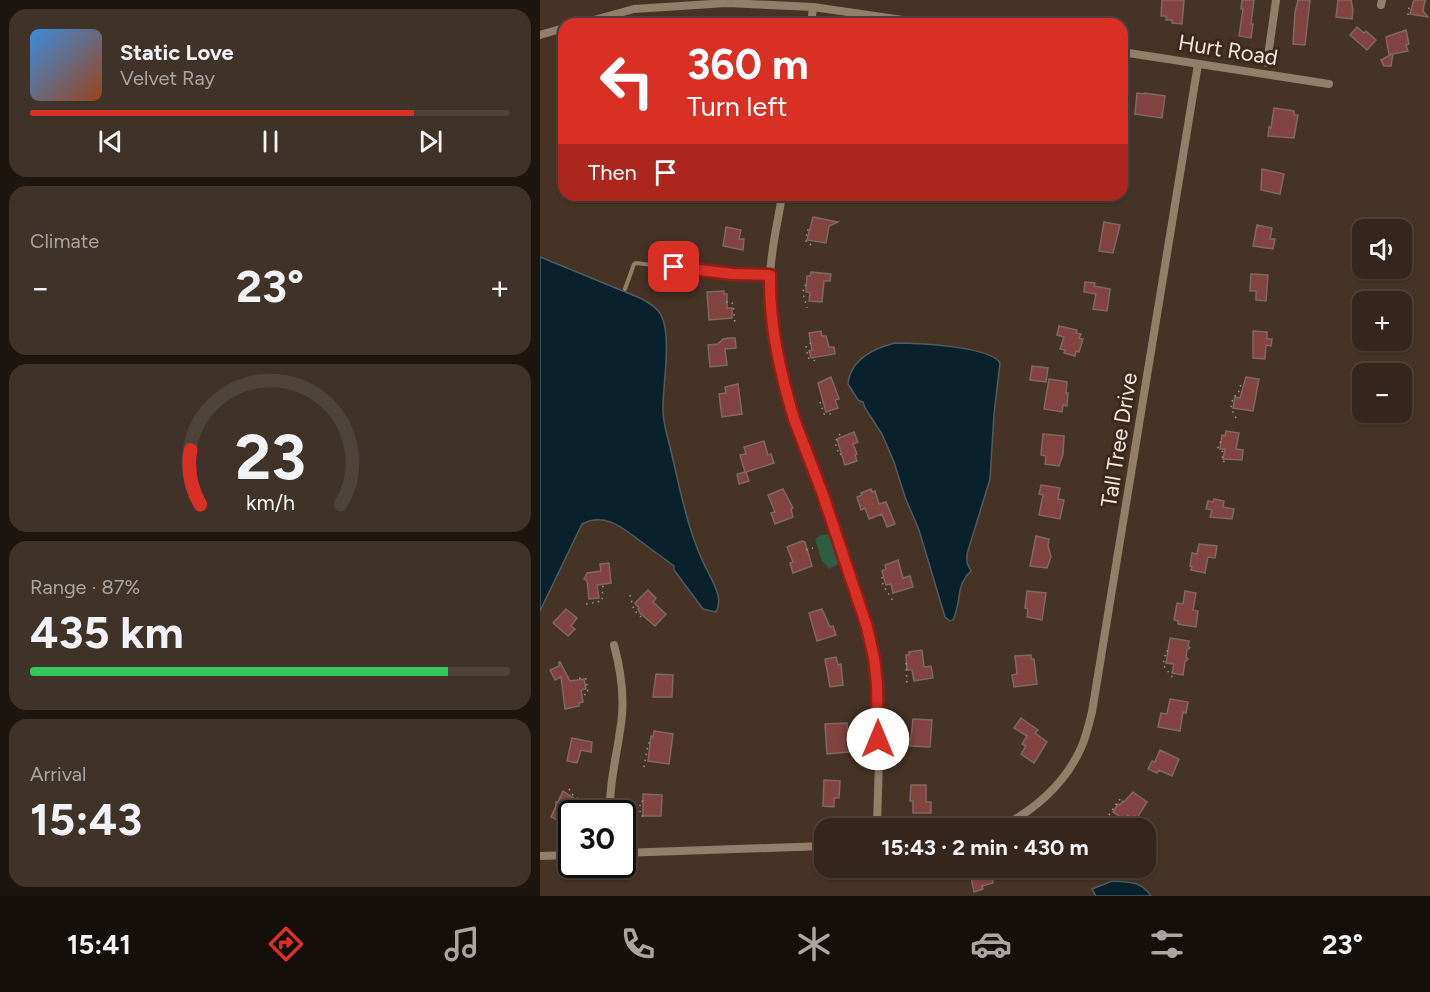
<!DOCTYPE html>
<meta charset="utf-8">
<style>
:root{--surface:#34261c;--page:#3f3229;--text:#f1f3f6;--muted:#a9a5a3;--line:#4e433b;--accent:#d93025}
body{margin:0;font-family:Figtree,sans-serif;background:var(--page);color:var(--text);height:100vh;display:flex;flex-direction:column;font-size:22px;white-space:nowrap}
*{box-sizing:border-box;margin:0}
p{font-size:20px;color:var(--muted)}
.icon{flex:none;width:33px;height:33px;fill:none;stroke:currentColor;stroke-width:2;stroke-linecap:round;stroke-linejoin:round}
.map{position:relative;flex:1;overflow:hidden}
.side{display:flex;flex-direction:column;gap:9px;padding:9px;background:#1d150f;width:540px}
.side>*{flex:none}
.guide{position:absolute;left:18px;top:18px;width:570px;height:183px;border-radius:18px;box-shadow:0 2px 4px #0004,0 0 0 2px var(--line);background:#d93025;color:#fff;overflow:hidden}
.fabs{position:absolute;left:812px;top:219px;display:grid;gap:12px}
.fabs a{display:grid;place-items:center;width:60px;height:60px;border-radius:12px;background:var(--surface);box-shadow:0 2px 4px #0004,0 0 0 2px var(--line);font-size:30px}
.speed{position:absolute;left:18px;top:800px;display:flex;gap:12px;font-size:30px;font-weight:700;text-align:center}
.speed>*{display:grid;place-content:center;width:78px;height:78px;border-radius:50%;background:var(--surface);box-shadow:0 2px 4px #0004,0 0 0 2px var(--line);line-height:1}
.speed .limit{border:3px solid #111;border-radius:9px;background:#fff;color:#111}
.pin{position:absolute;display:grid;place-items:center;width:51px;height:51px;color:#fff;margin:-26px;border-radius:12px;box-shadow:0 3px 9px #0006}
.me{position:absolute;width:66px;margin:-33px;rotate:0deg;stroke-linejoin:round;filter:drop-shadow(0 0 4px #0008)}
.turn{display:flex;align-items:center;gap:21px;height:126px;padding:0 30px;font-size:27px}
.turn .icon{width:78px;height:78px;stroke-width:2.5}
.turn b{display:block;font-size:42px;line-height:51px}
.then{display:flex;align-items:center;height:57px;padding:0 30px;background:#0003;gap:12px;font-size:22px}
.big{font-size:45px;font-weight:700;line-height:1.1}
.side .card{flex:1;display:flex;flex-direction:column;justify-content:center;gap:9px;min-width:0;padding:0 21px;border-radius:18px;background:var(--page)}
.side .dial{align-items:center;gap:0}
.dial svg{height:156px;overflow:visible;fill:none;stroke:var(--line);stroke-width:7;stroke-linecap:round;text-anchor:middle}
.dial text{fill:var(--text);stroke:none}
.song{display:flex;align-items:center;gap:18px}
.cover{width:72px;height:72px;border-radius:9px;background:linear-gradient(135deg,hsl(210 70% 55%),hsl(20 70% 35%))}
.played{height:6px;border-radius:3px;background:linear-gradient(90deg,var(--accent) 80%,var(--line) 80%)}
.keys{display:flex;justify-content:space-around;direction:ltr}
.heat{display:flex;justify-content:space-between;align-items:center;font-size:33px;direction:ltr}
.charge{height:9px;border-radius:4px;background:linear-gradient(90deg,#34c759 87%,var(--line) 0)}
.trip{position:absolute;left:274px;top:818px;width:342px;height:60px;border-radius:18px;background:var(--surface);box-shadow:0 2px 4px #0004,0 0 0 2px var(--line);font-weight:700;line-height:60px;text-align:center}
.dock{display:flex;height:96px;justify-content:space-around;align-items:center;background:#150f0b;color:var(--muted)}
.dock .icon{width:42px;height:42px}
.dock .on{color:var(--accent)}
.dock b{font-size:27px;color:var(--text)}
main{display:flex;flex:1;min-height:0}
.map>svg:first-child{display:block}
.green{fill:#2c5e41}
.water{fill:#08212a;stroke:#4e5c60;stroke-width:1.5}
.building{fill:#81433f;stroke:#806664;stroke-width:1.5}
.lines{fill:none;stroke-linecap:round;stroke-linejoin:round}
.path{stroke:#a3948a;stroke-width:1.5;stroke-dasharray:1.5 4.5;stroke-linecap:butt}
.service{stroke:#917f69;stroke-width:4}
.minor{stroke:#917f69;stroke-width:8}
.route-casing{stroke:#8d1f18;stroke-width:15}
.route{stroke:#d93025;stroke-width:10}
.labels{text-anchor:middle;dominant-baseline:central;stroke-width:6;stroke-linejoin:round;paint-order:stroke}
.street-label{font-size:22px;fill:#f2e6de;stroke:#3a291c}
</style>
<main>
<section class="side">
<div class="card">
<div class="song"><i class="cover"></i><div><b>Static Love</b><p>Velvet Ray</p></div></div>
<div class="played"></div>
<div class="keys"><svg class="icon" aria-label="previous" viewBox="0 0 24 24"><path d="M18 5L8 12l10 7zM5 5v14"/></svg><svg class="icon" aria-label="pause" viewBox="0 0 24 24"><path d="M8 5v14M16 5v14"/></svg><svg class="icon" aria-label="next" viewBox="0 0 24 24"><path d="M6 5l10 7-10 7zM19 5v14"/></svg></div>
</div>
<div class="card"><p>Climate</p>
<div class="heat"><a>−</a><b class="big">23°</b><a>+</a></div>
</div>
<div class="card dial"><svg viewBox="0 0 100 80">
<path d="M14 69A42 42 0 1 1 86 69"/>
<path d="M14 69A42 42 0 0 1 9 41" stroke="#d93025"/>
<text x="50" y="56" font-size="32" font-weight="700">23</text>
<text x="50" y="72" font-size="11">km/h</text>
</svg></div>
<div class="card"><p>Range · 87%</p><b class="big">435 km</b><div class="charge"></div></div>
<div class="card"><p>Arrival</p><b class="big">15:43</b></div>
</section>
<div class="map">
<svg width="890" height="896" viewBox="0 0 890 896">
<rect width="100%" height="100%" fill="#453326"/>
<polygon class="green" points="292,534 302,562 289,569 282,561 275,539 281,535"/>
<g class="water">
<path d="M0 257 100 298C108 302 117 307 121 315 132 336 123 383 123 406 122 419 126 431 129 443 140 487 147 533 169 574 175 586 183 600 176 612L163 609 134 570V566C124 558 113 551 103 543 85 530 66 511 42 524L0 611Z"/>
<path d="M355 343C375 343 450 346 460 363L454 414 450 479 427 554V563L431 571C415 586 422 601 413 620L410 621 405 617 379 530 365 497 354 462 342 434 325 408 323 402 318 400 308 384C310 360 334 348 355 343Z"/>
<path d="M572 881C589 882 601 881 611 896H556L552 889Z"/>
</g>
<g class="building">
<polygon points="622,0 644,0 642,24 632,23 632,20 626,20 626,16 621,16"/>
<polygon points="702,0 714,0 711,24 713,24 711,38 699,36 703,9 701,9"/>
<polygon points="758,0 770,0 765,45 753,44 755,12"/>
<polygon points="798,0 811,0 813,10 812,19 796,17"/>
<polygon points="874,0 885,0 883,11 888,17 870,14"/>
<polygon points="817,27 824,33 826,31 836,40 827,50 810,35"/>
<polygon points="866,30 869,44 866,45 868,51 853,54 851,66 844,66 841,60 852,54 849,55 846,37"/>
<polygon points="597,93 605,94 605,93 625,96 622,118 595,114"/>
<polygon points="734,108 754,111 754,115 758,115 754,138 728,136 729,127 731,128"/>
<polygon points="722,169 744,174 740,194 721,190"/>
<polygon points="273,217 298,222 289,226 286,243 267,240"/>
<polygon points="564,222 580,225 573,253 559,251"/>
<polygon points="717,225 732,228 730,239 735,239 733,249 713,246"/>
<polygon points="186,227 201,230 199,239 204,239 203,250 183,246"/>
<polygon points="271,272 291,274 290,281 284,281 282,302 269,301 270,293 266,292 267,276 270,276"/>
<polygon points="711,274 728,275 726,301 716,300 716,291 710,291"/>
<polygon points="545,282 555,283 554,286 570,289 567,311 553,309 556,294 544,292"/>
<polygon points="184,291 184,294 187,294 187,308 192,308 192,318 169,320 167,292"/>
<polygon points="519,326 537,330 536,333 541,334 539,338 543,339 539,352 536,351 535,356 524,353 525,350 520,349 524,337 517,335"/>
<polygon points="281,331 282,336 286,336 289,347 294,347 295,354 271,358 269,351 272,350 269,333"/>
<polygon points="713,331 727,332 727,339 732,339 731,346 726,345 725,359 713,358"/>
<polygon points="189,338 195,338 196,348 185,349 187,365 170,367 168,345 178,344 183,339"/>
<polygon points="492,366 508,368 506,382 490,380"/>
<polygon points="291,377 299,399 295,400 298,408 286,412 278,383"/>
<polygon points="706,377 719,379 713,411 693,408 695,397 700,398"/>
<polygon points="509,379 527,382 526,393 528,393 527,406 523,405 522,412 504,409"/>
<polygon points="198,384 202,414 182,417 179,394 186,393 185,387"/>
<polygon points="686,431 699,433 696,449 703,450 702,460 683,459 685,449 680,449 682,435 685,436"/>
<polygon points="314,432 318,442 313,444 317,454 315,455 317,461 305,465 297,439"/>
<polygon points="503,434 524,436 523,454 519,466 505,464 506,456 501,455"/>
<polygon points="224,441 228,455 231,454 234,463 206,472 209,481 199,484 197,474 205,472 200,455 206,454 204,447"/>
<polygon points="501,485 520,488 518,499 524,500 520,519 499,515 503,495 499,494"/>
<polygon points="243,489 253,508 251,509 253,517 235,524 231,513 235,512 228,495"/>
<polygon points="331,489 332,492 335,491 339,504 346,502 355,524 347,527 342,514 329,519 325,508 321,510 317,497 322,495 321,493"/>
<polygon points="674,499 684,501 683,507 694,509 692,519 670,517 672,510 666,509 668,501 673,502"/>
<polygon points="496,536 509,539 508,546 511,557 507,568 490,566"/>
<polygon points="262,541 265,542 272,566 253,573 250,563 253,562 247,547"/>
<polygon points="659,544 677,546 675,558 668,557 665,573 651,570 652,567 650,566 652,553 657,554"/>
<polygon points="358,560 363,578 370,576 373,587 353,593 351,584 346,585 342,571 346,569 345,565"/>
<polygon points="69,563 71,583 57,585 59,598 49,599 47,581 44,579 47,573 61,571 60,564"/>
<polygon points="108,590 116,598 113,602 126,614 115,626 100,613 98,609 99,608 95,603"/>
<polygon points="487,591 506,593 502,620 487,617 488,609 485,608"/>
<polygon points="645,591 656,593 653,610 658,611 656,627 638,624 638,621 634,620 637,603 643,604"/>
<polygon points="26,609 37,618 31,626 35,629 28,636 13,623"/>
<polygon points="282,609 290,627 293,626 296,635 277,641 269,613"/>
<polygon points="630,638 649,641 648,646 650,648 647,650 646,657 648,659 645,662 643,675 632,673 634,664 626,663"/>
<polygon points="382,650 384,667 391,666 393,678 374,681 372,670 367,670 366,655 369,655 369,652"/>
<polygon points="491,655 491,659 494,659 497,684 474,687 472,675 477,674 475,656"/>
<polygon points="296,657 298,665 301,664 303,685 290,687 285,659"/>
<polygon points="19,662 20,662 30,681 44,679 46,689 41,690 43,702 39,703 39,706 25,709 21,677 15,680 10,670 19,666"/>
<polygon points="116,674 133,675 132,697 113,697"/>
<polygon points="630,699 648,702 646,713 643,712 640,731 618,727 621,713 627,714"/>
<polygon points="481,718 498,730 495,733 507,742 494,763 481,754 486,746 482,744 487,736 474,728"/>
<polygon points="373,719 392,720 390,747 370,746"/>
<polygon points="307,723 309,752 287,754 285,724"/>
<polygon points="114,731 133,734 129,764 108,761 111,736 113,737"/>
<polygon points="32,738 52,742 51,752 41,750 37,763 27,761"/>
<polygon points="620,750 639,759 632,776 619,770 617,773 608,769 612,761 615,762"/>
<polygon points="284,780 300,781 299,798 294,798 294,807 283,806"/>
<polygon points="371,785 386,785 386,802 391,802 391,813 373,813 373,801 370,801"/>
<polygon points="23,791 41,803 37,811 32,809 32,815 27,823 25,822 24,823 11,817 16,806 16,802 18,802"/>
<polygon points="593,792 607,802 597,818 594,816 593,819 588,815 585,820 573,812 578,804 580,805 583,801 584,802"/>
<polygon points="103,794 122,795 121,816 103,816"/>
<polygon points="450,867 453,883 442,886 443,889 434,892 430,872"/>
</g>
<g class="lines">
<g class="path">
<polyline points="868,15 869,7 872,7"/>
<polyline points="271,245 266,242 267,230 273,230"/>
<polyline points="266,285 264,286 263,293 267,308"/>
<polyline points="186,302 191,302 193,304 195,324"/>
<polyline points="271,343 266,346 268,358 276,361"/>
<polyline points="280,402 284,414 293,414"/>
<polyline points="696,418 691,408 693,397 698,394 701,384"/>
<polyline points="300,434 295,442 299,455 301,454"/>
<polyline points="681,442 679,443 678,448 683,452 682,461 689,463"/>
<polyline points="266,550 273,548"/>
<polyline points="342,577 343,585 353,601"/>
<polyline points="90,595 94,610 104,620"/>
<polyline points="46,604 62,601 63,584"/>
<polyline points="628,651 626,651 623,665 633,678"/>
<polyline points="366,663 367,687"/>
<polyline points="39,678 46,679 48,693 42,696"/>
<polyline points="104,767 108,744 110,742"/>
<polyline points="29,789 32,794 42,802 38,813"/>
<polyline points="103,801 100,802 100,815 107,818"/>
<polyline points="569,815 579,800 582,799"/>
<polyline points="29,816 32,817"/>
</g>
<polyline class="service" points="85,289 94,264 96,263 193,275 230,275"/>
<g class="minor">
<polyline points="841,5 842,0"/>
<polyline points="39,24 94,9 187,3 273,7 390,24"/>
<polyline points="271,24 273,7"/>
<polyline points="0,35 24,28"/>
<polyline points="582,52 789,84"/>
<polyline points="727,63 736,0"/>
<path d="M242 195C238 223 230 252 230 280 231 410 303 523 332 647 344 700 338 772 337 828"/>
<path d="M70 813C69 779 79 748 82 715 84 691 80 667 74 645"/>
<path d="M458 828C493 812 525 784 541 748 546 737 549 724 552 712L658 64"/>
<polyline points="82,853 285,846"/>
<polyline points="0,856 32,855"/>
</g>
</g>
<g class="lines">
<defs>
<path id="route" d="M134 267 193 274 230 275C229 324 240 372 254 419L283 495 327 627 334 658 337 684 338 739"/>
</defs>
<use href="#route" class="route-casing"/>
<use href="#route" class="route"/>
</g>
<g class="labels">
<g class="street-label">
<text transform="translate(688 50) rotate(9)">Hurt Road</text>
<text transform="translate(579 440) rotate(-81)">Tall Tree Drive</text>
</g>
</g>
</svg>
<div class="fabs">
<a><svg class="icon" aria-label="sound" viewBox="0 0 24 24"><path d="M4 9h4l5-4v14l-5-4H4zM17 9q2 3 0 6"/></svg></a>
<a>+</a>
<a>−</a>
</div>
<div class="speed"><div class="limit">30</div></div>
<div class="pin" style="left:134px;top:267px;background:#d93025"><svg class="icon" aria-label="arrive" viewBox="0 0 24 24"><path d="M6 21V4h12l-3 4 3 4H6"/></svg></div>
<svg class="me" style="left:338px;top:739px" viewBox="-20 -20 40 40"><circle r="19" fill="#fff"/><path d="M0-13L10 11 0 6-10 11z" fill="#d93025"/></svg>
<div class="trip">15:43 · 2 min · 430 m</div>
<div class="guide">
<div class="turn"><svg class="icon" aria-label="left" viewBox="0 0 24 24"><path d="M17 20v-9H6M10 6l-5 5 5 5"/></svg><div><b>360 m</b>Turn left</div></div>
<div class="then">Then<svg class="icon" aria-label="arrive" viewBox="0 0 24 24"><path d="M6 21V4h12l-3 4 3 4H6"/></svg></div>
</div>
</div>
</main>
<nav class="dock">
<b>15:41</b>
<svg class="icon on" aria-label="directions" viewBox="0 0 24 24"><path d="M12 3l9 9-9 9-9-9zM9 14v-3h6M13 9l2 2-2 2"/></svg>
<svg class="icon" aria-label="music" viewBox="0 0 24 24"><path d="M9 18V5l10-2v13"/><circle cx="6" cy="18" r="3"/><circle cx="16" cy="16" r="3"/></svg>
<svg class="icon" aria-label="phone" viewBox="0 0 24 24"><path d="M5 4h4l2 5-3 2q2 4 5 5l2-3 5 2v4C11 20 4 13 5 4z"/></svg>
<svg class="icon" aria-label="climate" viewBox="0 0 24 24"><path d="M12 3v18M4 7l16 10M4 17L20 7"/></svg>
<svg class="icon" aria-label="car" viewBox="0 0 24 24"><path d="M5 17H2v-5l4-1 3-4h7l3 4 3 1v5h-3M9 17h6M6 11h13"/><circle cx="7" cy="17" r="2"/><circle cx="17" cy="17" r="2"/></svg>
<svg class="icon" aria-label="filters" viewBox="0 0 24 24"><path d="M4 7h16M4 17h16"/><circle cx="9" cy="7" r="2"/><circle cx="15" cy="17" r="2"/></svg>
<b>23°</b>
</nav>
